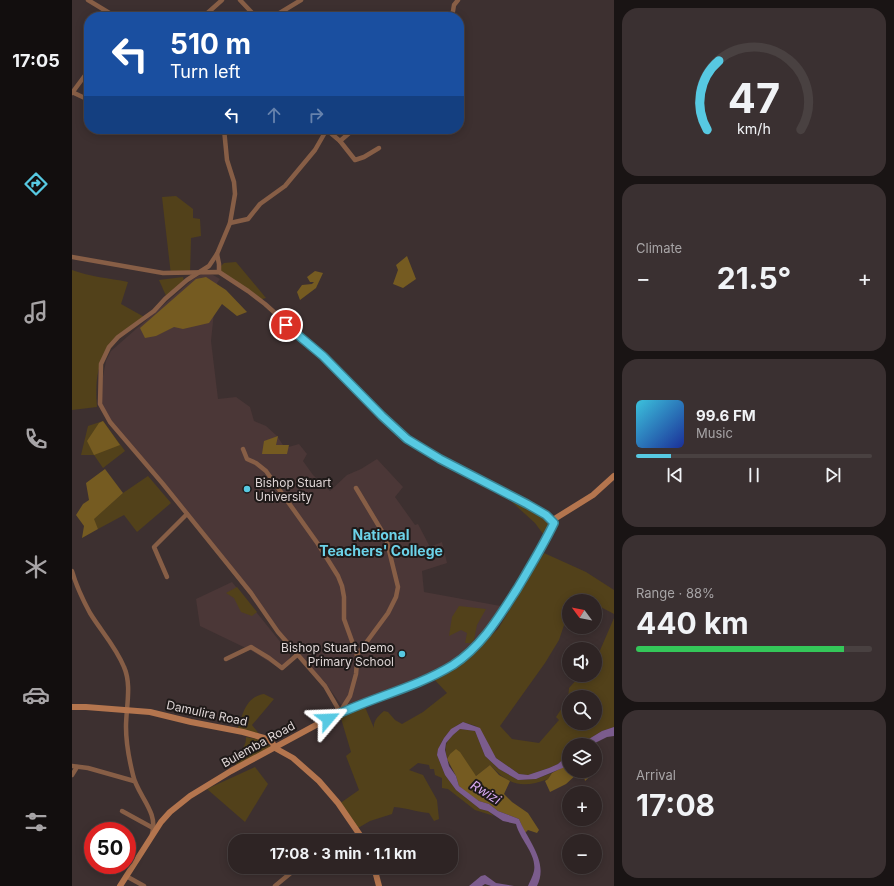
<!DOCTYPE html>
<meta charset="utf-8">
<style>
:root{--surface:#2e2424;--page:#3a3031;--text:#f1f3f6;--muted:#a7a4a6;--line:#494141;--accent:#57c9e2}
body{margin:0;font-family:Inter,sans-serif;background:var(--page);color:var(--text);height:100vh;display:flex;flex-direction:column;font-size:15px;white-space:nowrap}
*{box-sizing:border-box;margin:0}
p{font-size:13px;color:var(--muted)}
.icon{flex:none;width:22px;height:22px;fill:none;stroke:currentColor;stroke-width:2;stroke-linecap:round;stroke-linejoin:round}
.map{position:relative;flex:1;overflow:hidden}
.side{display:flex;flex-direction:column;gap:8px;padding:8px;background:#191414;width:280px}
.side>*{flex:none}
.guide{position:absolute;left:12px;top:12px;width:380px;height:122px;border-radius:16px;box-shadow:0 2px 10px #0003,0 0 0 1px var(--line);background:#1a4fa0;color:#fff;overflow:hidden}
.needle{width:26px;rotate:302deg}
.fabs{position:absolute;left:490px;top:594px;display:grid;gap:8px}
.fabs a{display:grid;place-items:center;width:40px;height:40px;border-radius:50%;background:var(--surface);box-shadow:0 2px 10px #0003,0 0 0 1px var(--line);font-size:20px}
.speed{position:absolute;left:12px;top:822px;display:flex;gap:8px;font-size:20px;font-weight:700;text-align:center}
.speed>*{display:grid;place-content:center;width:52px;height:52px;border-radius:50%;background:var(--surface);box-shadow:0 2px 10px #0003,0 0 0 1px var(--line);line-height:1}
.speed .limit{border:6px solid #d22;background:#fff;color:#111}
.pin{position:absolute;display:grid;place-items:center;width:34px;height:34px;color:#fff;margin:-17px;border:2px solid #fff;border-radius:50%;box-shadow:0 1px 4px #0007}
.me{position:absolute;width:44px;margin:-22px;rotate:64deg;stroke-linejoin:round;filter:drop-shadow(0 0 3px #0008)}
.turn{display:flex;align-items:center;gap:14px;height:84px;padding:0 20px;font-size:18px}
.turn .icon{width:52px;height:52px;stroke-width:2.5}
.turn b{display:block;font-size:28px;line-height:34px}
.lanes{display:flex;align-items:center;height:38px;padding:0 20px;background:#0003;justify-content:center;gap:20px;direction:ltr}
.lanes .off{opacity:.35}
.big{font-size:30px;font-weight:700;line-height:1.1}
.side .widget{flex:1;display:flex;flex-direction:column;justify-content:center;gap:6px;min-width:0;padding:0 14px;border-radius:16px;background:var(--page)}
.side .dial{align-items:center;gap:0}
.dial svg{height:104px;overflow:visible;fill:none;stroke:var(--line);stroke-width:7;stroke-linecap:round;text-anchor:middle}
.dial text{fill:var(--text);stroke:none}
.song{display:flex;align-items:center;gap:12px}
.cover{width:48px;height:48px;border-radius:6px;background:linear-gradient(135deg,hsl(190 70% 55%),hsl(230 70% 35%))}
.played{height:4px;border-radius:2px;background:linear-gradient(90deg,var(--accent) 15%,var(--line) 15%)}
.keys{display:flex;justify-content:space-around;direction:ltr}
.heat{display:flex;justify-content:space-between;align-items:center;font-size:22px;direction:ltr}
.charge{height:6px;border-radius:3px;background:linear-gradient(90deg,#34c759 88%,var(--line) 0)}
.trip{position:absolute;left:156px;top:834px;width:230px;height:40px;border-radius:16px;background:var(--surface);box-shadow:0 2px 10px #0003,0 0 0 1px var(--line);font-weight:700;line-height:40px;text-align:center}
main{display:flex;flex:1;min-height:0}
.menu{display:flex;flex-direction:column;width:72px;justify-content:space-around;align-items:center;background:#120e0e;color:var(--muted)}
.menu .icon{width:28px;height:28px}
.menu .current{color:var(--accent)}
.menu b{font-size:18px;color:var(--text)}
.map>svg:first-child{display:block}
.built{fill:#4b3737}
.green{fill:#52411a;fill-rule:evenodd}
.forest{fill:#755b21}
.water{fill:#7b5c8d}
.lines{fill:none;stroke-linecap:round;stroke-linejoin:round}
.street{stroke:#875e46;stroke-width:4.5}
.secondary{stroke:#b4754e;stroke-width:6}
.route-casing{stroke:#398393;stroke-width:10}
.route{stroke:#57c9e2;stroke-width:7}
.poi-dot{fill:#57c9e2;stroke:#1f1a19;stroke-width:1.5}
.labels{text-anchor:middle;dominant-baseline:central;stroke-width:4;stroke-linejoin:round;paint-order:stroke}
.poi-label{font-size:12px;fill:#dfd6d6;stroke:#1f1a19;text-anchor:start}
.street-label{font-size:12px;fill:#dfd6d6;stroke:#1f1a19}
.water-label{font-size:13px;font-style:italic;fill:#d8a9f2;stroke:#1f1a19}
.quarter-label{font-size:14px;font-weight:bold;fill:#6cd2e8;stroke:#1f1a19}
</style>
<main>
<nav class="menu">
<b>17:05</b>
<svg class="icon current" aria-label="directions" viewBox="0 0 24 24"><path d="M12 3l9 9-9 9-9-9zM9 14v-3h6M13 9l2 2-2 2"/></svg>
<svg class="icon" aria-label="music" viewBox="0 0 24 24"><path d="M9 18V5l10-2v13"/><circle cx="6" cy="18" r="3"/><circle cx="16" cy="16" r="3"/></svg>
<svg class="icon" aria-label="phone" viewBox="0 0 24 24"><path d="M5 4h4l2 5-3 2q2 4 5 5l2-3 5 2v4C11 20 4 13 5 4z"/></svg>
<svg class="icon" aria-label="climate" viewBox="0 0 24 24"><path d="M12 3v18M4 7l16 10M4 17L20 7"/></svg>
<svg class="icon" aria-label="car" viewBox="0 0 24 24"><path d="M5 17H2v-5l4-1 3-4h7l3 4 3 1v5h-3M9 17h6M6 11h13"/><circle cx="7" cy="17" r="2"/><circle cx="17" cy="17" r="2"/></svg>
<svg class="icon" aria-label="filters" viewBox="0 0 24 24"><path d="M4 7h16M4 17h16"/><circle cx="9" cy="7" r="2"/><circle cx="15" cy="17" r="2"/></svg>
</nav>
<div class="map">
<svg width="542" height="886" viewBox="0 0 542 886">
<rect width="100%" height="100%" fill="#3d3030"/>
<g class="built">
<polygon points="134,273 141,275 148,279 145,283 139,341 146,399 164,397 178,407 182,421 194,426 205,436 213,448 227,444 235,454 231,461 241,475 258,491 275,475 289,469 305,459 331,487 323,497 343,525 346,524 358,547 370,542 375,563 350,571 352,592 434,607 395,654 372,667 333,684 270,706 252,681 225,654 35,416 30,404 29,386 34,361 39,351 120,280 128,275"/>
<polygon points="160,582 218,654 218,657 215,662 207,668 180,651 128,626 124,599"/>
</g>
<g class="green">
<polygon points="104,196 121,209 121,218 128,219 129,236 119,238 118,274 99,275 90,197"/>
<polygon points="164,262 194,298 187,300 148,275 147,268 152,263"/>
<path d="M0 270C18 277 37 278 56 282L49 304 74 318C35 346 21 356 25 407L0 410Z"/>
<polygon points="111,277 112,281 95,298 87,280"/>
<polygon points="31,421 53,451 31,468 22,455 9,455 16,426"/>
<polygon points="76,476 99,503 65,532 52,515 26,529 21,519 51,493"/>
<polygon points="430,493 483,517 474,538 463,523"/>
<path d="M472 553 514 572 542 590V614L523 604V601H518L512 598 509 601H497V615L494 619 487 640 473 663 428 726 440 739 467 743 487 720 484 717 496 699 497 688 507 677 512 675H523V662L542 618V727L530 731 507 745H497V754L486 764 477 768 456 775 447 774 424 758 404 726 391 722C377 729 368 740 365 755L373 775 384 790 408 809 416 811 422 816 403 810 376 789 370 788V778L363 775 362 769H358L357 765 346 763 337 770 351 775 365 800 367 819 362 821 357 813C345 812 335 808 322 807L320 814 298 821 286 828 267 804 287 790 274 756 279 752 268 715 292 705 302 728C301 721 306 716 312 711L316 712 323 720 330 724 351 712 375 693 361 678 375 672 395 659 426 629ZM497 697H523V723H497Z"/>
<polygon points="165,587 185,612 180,616 169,612 162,598 154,593"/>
<polygon points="387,606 414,609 405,625 402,640 399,643 393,643 395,633 389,630 377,636 380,617"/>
<path d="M192 694 202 699 180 725 189 736 165 730C171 715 173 697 192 694Z"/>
<path d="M388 729 403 731 413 756 427 769 446 780 464 779 480 773 476 779C450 789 437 785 418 765L404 776 378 754 375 759C371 743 376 739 388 729Z"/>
<path d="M174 737 189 740 201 748 165 768C159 754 175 751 174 737Z"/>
<polygon points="183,767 196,784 173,822 135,789"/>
</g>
<g class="forest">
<polygon points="335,256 344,279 331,288 321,284 326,270 324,265"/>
<polygon points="243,271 251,273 244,288 228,300 225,292 230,285 240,284 242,282 238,282 235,277"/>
<polygon points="134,277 154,290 175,312 165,316 150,304 137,323 111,329 102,327 84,336 73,338 68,328 124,279"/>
<polygon points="31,421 48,445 22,455 15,441 27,423"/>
<polygon points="206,436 204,445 217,445 215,454 190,454 192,441"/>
<polygon points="33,469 51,493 22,519 26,529 10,538 12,526 4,515 11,504 17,500 14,483"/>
<polygon points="384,749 388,752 404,776 418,765 427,775 438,781 432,794 440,802 456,813 467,830 465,833 456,830 453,833 447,819 426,811 417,804 407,801 395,793 387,786 384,776 375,759 378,754"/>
<polygon points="497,764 497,771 523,771 523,769 524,771 513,781 511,772 505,774 494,784 478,792 473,781 476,779 480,773"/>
</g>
<g class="water">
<path d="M391 722 408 728 424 758 447 774 456 775 477 768 486 764 497 754V764L493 767 464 779 446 780 427 769 413 756 403 731 388 729 381 735 374 743 373 750 377 766 384 776 387 786 407 801 417 804 426 811 447 819C456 841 477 862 465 886H456C458 881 461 876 462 871 465 854 448 840 444 824L431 821 416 811 408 809 384 790 373 775 365 755 366 749 372 738 379 729Z"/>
<polygon points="542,727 542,736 535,737 519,745 507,745 530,731"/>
<polygon points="413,875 424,883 442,886 419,886 413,884 410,886 397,886 409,876"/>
</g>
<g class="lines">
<g class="street">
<polyline points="16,0 44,17"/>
<polyline points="168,0 184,17"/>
<polyline points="131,17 150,0"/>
<polyline points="201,17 229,0"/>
<polyline points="380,17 382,5 386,0"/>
<polyline points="0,92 17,100"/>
<polyline points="0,93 17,70"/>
<polyline points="152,129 155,160 162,182 163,194 158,223 145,254 137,266 115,280 93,299 82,311 46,337 37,347 29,364 28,404 38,422 91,484 179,593 206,632 253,686 268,712 278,696 284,674 285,662 285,655 272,619 272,597 270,586 266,576 246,544 194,471 184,463 175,459 171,449"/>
<polyline points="255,130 268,141 282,129"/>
<polyline points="268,141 283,160 292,157 307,148"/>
<polyline points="158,223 176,219 188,204 213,186 243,150 255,129"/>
<polyline points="145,254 147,264 147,272"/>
<polyline points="0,257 91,273 147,272 176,291 193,304 251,356 310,416 335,439 368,459 455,504 474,515 482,523"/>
<polyline points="284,488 314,538 326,587 324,597 316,613 285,655"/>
<path d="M0 571C4 585 11 600 18 613 29 631 44 647 52 667 60 685 54 707 54 727 54 743 57 759 61 775 65 795 87 812 80 834"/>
<polyline points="95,577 82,547 115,514"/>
<polyline points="154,659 179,647 197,658 210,668 225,655"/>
<polyline points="0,766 16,768 62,781"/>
<polyline points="0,775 5,767"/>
<polyline points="50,811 81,828"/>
<polyline points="54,876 72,886"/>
<polyline points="203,886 226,867"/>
</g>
<g class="secondary">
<polyline points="0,707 14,707 78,712 119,722 171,732 192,738 200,742 203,748 221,758 247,781 266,803 292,841"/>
<polyline points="302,867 307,886"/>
<polyline points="48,886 89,822 98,812 118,796 159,771 268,712 349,681 380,665 393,656 422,625 464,558 484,518 521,495 542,476"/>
</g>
</g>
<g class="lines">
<defs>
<path id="route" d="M214 325 251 356 310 416 335 439 368 459 455 504 474 515 482 523C471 546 458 567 445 589 427 617 410 646 381 665 342 689 296 698 256 719"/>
</defs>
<use href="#route" class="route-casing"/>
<use href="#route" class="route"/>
</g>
<g class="poi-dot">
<circle cx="175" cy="489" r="4"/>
<circle cx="330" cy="654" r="4"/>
</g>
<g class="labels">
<g class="poi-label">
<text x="183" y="482">Bishop Stuart<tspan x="183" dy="14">University</tspan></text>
<text x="322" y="647" text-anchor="end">Bishop Stuart Demo<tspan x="322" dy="14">Primary School</tspan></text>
</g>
<g class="street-label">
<text transform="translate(135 713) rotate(12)">Damulira Road</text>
<text transform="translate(186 744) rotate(-29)">Bulemba Road</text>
</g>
<g class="water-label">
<text transform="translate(414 792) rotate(32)">Rwizi</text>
</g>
<g class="quarter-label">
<text x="309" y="534">National<tspan x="309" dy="16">Teachers' College</tspan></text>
</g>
</g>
</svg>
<div class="fabs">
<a><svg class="needle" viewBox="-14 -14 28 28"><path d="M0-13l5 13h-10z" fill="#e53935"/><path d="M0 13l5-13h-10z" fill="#a7a4a6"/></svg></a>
<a><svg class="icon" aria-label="sound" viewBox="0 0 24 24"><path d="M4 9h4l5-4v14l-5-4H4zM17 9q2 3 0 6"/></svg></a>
<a><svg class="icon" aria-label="search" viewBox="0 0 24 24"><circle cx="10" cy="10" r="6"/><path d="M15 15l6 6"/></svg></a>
<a><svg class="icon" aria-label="layers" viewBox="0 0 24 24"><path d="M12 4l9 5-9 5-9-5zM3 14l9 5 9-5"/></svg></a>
<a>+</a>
<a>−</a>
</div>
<div class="speed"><div class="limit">50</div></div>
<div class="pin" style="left:214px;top:325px;background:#d93025"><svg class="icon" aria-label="arrive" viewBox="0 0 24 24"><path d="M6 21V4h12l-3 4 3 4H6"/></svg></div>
<svg class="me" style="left:256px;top:719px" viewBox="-20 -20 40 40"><path d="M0-17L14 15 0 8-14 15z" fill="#57c9e2" stroke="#fff" stroke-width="4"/></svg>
<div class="trip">17:08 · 3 min · 1.1 km</div>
<div class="guide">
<div class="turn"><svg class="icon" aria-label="left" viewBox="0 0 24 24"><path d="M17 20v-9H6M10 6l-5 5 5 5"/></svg><div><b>510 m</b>Turn left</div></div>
<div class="lanes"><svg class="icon" aria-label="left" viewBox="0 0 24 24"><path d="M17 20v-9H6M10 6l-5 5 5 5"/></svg><svg class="icon off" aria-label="ahead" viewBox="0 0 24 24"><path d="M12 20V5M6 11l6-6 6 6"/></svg><svg class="icon off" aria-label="right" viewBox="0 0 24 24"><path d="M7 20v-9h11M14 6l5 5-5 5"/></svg></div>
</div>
</div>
<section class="side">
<div class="widget dial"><svg viewBox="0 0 100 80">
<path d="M14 69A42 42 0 1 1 86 69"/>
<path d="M14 69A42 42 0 0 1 23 16" stroke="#57c9e2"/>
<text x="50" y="56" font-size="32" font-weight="700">47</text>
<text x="50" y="72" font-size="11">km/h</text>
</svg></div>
<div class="widget"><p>Climate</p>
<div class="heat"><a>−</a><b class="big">21.5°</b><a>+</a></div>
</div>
<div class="widget">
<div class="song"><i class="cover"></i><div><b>99.6 FM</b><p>Music</p></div></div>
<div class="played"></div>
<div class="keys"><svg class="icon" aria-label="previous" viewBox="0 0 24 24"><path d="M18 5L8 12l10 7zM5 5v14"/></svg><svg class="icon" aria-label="pause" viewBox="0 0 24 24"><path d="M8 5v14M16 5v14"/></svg><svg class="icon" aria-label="next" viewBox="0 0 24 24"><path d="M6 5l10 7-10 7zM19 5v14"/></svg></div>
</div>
<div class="widget"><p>Range · 88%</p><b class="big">440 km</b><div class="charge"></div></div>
<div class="widget"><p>Arrival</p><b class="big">17:08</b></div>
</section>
</main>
